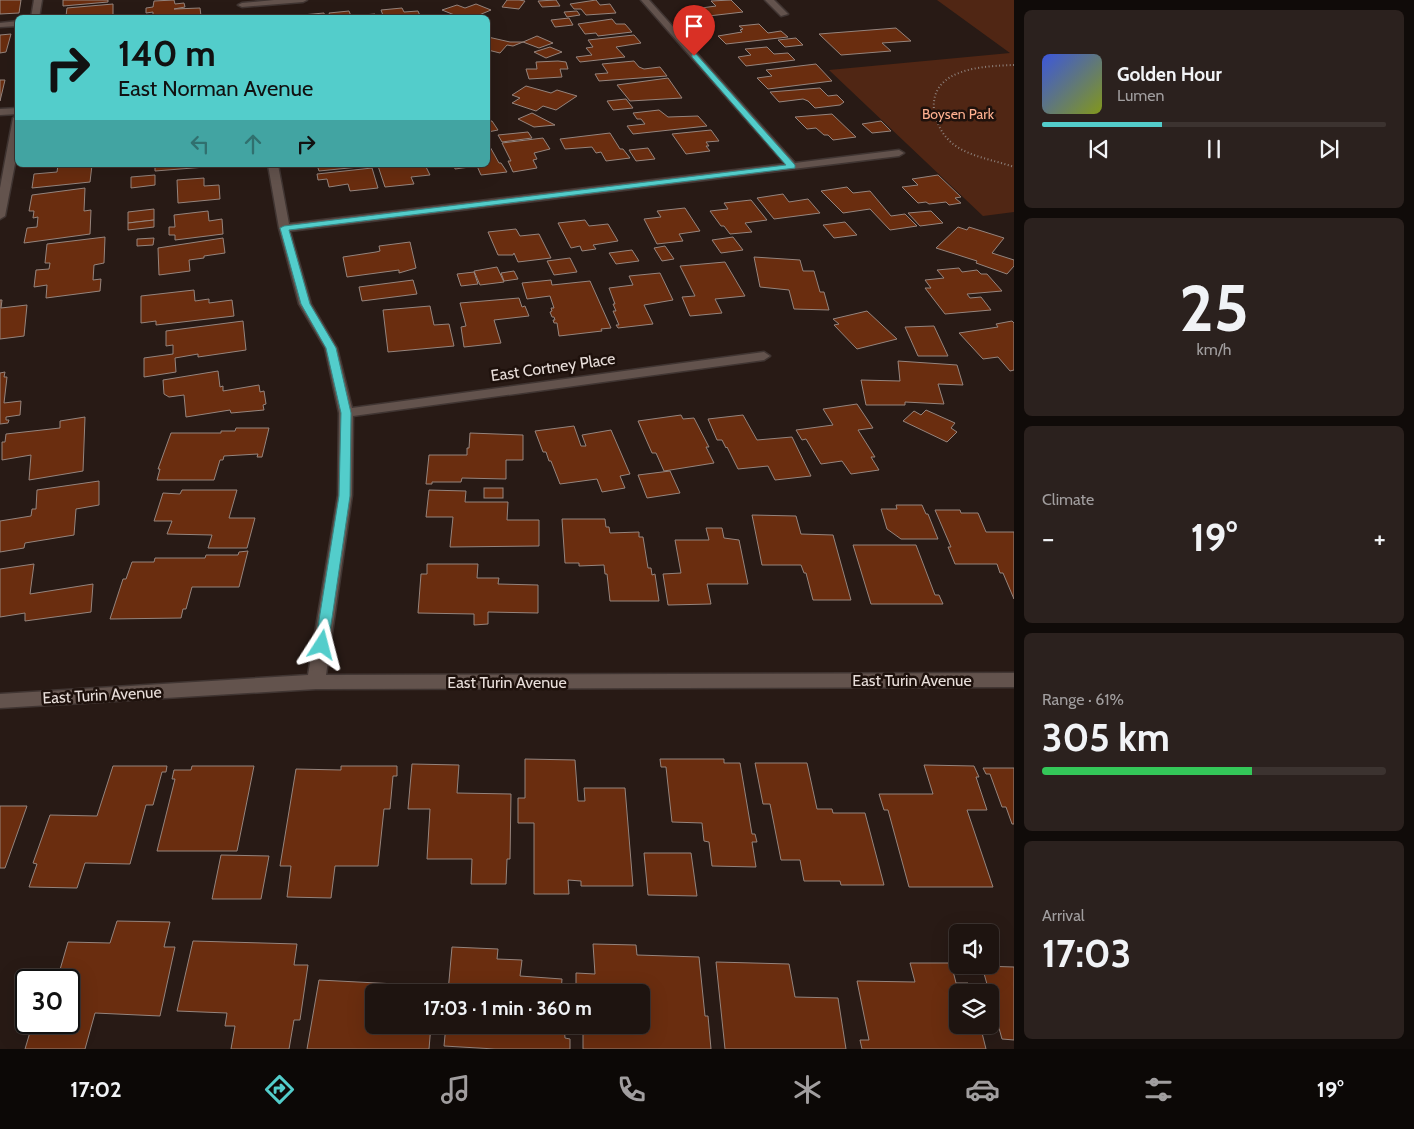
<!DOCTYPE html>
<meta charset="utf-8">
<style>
:root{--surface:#1e1410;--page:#2b211e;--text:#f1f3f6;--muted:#a19e9f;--line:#3c3330;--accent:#53cdcb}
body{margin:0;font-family:Cabin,sans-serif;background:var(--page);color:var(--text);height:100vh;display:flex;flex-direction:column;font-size:19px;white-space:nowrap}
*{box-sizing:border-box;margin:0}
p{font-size:16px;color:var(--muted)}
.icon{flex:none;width:28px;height:28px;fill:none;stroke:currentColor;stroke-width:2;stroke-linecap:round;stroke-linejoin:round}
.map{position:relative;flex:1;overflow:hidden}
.details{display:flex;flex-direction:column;gap:10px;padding:10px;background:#100b09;width:400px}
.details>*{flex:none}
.banner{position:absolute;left:15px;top:15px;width:475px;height:152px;border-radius:8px;box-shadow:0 5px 20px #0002,0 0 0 1px var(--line);background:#53cdcb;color:#111;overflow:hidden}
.fabs{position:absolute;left:949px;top:924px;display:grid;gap:10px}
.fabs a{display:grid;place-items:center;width:50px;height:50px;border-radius:8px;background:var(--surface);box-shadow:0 5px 20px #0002,0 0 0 1px var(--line);font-size:25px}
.speed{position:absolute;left:15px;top:969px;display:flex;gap:10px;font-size:25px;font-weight:700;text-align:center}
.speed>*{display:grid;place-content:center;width:65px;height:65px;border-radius:50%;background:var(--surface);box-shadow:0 5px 20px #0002,0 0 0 1px var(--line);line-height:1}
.speed .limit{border:2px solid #111;border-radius:8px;background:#fff;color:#111}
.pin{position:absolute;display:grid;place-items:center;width:42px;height:42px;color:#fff;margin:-51px -21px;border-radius:50% 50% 50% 0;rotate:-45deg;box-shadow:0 0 5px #0007}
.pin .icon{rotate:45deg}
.me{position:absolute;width:55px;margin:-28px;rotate:9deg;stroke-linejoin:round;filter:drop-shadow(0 0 4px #0008)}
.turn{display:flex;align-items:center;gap:18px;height:105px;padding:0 20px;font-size:22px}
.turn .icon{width:65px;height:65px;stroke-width:2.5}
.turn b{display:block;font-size:35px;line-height:42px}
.lanes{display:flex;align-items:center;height:48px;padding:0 20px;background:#0003;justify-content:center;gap:25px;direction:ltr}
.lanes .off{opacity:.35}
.big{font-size:38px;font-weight:700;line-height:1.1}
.details .card{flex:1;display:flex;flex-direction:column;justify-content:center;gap:8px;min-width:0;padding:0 18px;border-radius:8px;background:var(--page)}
.details .dial{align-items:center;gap:0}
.dial b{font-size:65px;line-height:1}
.song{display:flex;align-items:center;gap:15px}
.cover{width:60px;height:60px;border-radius:8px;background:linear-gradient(135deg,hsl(230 70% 55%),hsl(70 70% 35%))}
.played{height:5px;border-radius:2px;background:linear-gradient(90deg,var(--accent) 35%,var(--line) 35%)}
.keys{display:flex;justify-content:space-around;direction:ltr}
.heat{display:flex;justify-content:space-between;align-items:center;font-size:28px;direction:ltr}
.charge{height:8px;border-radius:4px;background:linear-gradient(90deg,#34c759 61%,var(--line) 0)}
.trip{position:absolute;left:365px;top:984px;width:285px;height:50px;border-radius:8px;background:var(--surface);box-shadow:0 5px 20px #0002,0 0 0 1px var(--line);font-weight:700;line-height:50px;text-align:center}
.menu{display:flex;height:80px;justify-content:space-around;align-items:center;background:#0c0806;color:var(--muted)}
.menu .icon{width:35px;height:35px}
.menu .selected{color:var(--accent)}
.menu b{font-size:22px;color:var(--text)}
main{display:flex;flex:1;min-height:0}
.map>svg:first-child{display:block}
.green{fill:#502614}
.building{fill:#6a2d0f;stroke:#95847d}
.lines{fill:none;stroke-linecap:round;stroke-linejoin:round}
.lane-casing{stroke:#403532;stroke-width:3}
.street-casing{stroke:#403532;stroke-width:3}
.path{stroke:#8d817c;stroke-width:2;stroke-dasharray:1 2.5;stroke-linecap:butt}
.lane{fill:#63534d;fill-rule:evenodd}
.street{fill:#63534d;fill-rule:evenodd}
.route{fill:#53cdcb;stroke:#368584}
.labels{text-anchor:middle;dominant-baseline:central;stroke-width:5;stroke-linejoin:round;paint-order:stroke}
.far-park-label{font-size:14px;fill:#ffb191;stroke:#1e110c}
.street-label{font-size:16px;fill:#e8deda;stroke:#1e110c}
</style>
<main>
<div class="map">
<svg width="1014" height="1049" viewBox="0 0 1014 1049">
<rect width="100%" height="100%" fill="#281a15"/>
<polygon class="green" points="937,0 1014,0 1014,212 983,216 829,70 1010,53"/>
<g class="building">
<polygon points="0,0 21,0 19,13 0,14"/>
<polygon points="63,0 108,0 108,2 63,6"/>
<polygon points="174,0 175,4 184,3 185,7 174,9 200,8 201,16 153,18 153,12 146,13 146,8 153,7 154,1"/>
<polygon points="507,0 519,0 525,1 519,9 502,7"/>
<polygon points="556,0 560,6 542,7 538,1"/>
<polygon points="596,0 600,5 610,4 616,13 586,15 581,9 574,9 570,4"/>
<polygon points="731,0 743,12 700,17 694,9 716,6 711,1"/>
<polygon points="113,4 113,18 74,18 74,15 66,16 67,8"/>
<polygon points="476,4 491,10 472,18 462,18 442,10 457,5 465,8"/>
<polygon points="402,8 404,12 418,11 421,18 384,18 381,10"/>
<polygon points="349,11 351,16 375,14 376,18 331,18 329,13"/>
<polygon points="577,11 580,15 567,17 564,12"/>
<polygon points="324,13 325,18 302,18 302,15"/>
<polygon points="569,18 573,25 555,27 551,20"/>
<polygon points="612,19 616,24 625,24 632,32 598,36 596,33 585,34 578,24"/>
<polygon points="759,24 768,33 781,31 788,37 726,44 718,36 742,32 740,30 743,29 739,26"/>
<polygon points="896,28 911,41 882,43 891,51 841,55 819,34"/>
<polygon points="11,34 6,52 0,53 0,35"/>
<polygon points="634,35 641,43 616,47 625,57 580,62 576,57 592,55 586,48 593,47 588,40"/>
<polygon points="537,36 553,43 539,48 523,42"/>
<polygon points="488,37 510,42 523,42 513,46 507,45 500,53 488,50"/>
<polygon points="796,38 803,45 785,47 778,40"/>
<polygon points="550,47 562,52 546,58 534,52"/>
<polygon points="767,47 774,54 788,53 795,60 746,66 738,57 751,55 745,49"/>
<polygon points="558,61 566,62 568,69 560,69 562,77 529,79 526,69 537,69 536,62"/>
<polygon points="634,61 639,67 644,69 660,67 667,76 599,81 595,74 608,73 602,64"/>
<polygon points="816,64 832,81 768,89 757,78 772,76 766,70"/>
<polygon points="668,78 682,98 630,101 617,85"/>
<polygon points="0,80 5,80 0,101"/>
<polygon points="526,86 551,93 557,90 577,96 556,110 543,106 536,111 512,103 520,98 512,95"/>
<polygon points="820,88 828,96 837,95 844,102 840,105 815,108 808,101 803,99 779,102 770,92"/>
<polygon points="626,99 633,108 613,110 607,101"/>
<polygon points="659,110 668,117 698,116 707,126 633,134 627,126 645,124 641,119 637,119 633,113"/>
<polygon points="532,113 555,125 534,127 518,119"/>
<polygon points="832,114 856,137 833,140 828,135 824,135 816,128 807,129 795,117"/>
<polygon points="488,121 492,121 498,130 488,132"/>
<polygon points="881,121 891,131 872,133 862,124"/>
<polygon points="711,130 719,141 706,142 709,146 706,146 710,151 686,154 672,134"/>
<polygon points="528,132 532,138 502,142 498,135"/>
<polygon points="610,133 620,149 623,149 630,158 606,161 601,152 596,153 592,147 565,149 560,139"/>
<polygon points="543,138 550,149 534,153 537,159 533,160 537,168 513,172 508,161 511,161 502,143"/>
<polygon points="488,145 489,145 499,163 501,163 507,172 481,175 477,166 455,169 454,165 488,165"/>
<polygon points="648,148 655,159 636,161 629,150"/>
<polygon points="58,165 92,165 90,182 32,188 34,174 57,172"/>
<polygon points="155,165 218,165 218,166 155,171"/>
<polygon points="317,165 369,165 369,166 319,171"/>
<polygon points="425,165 430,175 411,177 414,184 385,187 378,166"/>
<polygon points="372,168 378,188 350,191 348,184 329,187 327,179 318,180 317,174"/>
<polygon points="155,175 155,185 131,188 131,177"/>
<polygon points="938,175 961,197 955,198 961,203 949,205 946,202 929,204 926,202 918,203 902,187 918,185 912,179"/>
<polygon points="204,178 204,186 219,185 220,199 178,203 177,180"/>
<polygon points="847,187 853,193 870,191 891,216 905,214 917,226 890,230 870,209 843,213 821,191"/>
<polygon points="85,188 84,211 91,210 90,234 24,243 27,228 37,227 38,217 33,218 34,211 29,211 32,195"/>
<polygon points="783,194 789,202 808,199 820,213 774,219 757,198"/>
<polygon points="751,200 767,220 745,223 752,232 730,234 724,226 721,226 710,211 728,209 724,203"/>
<polygon points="685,208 700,231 679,234 683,241 657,244 644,219 661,217 657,211"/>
<polygon points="154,209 154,220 128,223 128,212"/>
<polygon points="208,211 209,221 222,219 223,234 175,240 175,235 169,235 169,227 175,227 174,215"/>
<polygon points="931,211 943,223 920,226 908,213"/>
<polygon points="154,220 154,227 128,230 128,223"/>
<polygon points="585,220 589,226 608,224 618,241 593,245 596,249 582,251 580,246 571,248 558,223"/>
<polygon points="845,222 857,235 834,238 823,225"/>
<polygon points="958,227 967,230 969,227 1004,238 992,253 1014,260 1014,266 1007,274 976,263 977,261 936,248"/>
<polygon points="516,229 520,236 539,234 551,258 518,262 514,253 513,255 498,255 488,232"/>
<polygon points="105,237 104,263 94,265 93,280 101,279 100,291 46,298 47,285 34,287 36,270 49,269 50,263 45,263 47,244"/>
<polygon points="733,237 743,250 721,253 712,240"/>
<polygon points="154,238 153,245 137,246 137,239"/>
<polygon points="223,238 225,253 204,256 204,258 189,260 190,271 159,275 158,248"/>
<polygon points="410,242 416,268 399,273 399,270 347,277 343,257 376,252 380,251 379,246"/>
<polygon points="665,246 674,259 662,261 654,248"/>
<polygon points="632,250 639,261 616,264 609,253"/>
<polygon points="754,257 800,260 803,271 814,271 820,292 824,292 829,310 794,309 789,290 760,287"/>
<polygon points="570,258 577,272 554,275 547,261"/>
<polygon points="725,262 745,296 715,299 722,313 690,316 682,297 695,296 680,266"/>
<polygon points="497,267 504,282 480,285 474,271"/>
<polygon points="959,268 962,272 977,270 981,274 987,274 1002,291 967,294 970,298 981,297 991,310 945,314 925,288 931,288 925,280 944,278 937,270"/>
<polygon points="514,271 518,279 504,281 501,273"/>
<polygon points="474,272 478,284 461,286 457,274"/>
<polygon points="660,273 673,300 644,305 653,324 618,328 616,325 619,325 613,311 616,311 613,304 615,304 609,288 633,285 629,276"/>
<polygon points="413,280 417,294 362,301 359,287"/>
<polygon points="551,280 552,285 590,281 611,328 601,329 602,331 559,336 557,323 554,323 553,320 555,320 554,317 552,317 550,312 552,311 551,308 554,308 550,296 527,299 522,283"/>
<polygon points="194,290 195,301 209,299 209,303 232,300 234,316 156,325 156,321 141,323 141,296"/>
<polygon points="519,298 522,307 525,306 529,316 494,320 501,343 464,347 461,327 466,326 460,303"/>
<polygon points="0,300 2,300 1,308 27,305 24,336 0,339"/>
<polygon points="430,306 434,325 449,324 454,346 388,352 383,310"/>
<polygon points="867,311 897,339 857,349 834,325 839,324 833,319"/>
<polygon points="243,321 246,350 198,357 198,354 175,358 176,372 144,377 144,358 173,354 173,345 166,346 166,331"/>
<polygon points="1012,321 1014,323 1014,370 1010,371 998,357 983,359 959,333 998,327 996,324"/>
<polygon points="934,326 948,356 918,356 905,327"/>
<polygon points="898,361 957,365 963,385 938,384 944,404 905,402 905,405 866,405 861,380 900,381"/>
<polygon points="218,371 220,387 223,386 223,391 259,385 260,392 264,391 266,404 263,405 264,410 231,413 230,410 186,417 184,395 169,397 164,394 163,380"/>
<polygon points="5,372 4,377 7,377 4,403 21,401 20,415 6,417 6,420 9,420 8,423 0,424 0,373"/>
<polygon points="857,404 873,428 858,430 875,457 871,457 879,470 851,474 842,461 821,464 806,439 802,440 796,430 833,425 823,409"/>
<polygon points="926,410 955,423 951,428 957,432 947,442 903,421 914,411 921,415"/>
<polygon points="681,415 683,419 694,418 709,447 706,447 714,463 664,471 656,453 652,453 638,421"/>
<polygon points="743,415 757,440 792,437 811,476 775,480 768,466 738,469 727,447 726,448 722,440 717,440 708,419"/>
<polygon points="85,417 83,471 29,480 31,455 2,460 2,442 5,442 6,434 60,428 60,421"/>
<polygon points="574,426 581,446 586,446 582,435 611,430 630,474 620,476 625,488 602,492 597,479 560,484 551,461 549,461 546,452 543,452 535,431"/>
<polygon points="236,428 269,428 262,457 257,457 258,454 224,456 223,460 220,460 214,480 157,480 160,469 158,469 171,433 221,433 221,431 235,431"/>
<polygon points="470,433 523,435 523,460 506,460 506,479 462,478 461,482 432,482 432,484 426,484 429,455 467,455 467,448 469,448"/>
<polygon points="670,471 680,493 647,498 638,475"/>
<polygon points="99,481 99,505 76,509 74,535 25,543 24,548 0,552 0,521 31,516 32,509 36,509 37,490"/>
<rect x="484" y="488" width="19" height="10"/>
<polygon points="182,490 237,490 229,518 255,518 247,548 208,548 212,535 167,534 172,521 154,521 163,493 180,494"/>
<polygon points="429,490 466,491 465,502 508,502 507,520 539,520 539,546 450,547 453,517 426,517"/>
<polygon points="896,505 922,505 926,514 928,514 938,539 901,539 887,529 881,509 897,509"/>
<polygon points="935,510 960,510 961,513 978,513 986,532 1014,532 1014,599 1003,573 1000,573 997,564 955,564 948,547 951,547"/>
<polygon points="752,515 796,516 801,534 833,535 851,600 813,600 806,573 804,573 801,565 762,565"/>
<polygon points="562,519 605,519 606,527 609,527 610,533 639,532 639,537 643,537 648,568 651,568 652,575 655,574 659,601 610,601 607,574 605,574 604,565 579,566 579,563 565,563"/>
<polygon points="706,528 722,528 724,538 739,540 748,584 707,584 711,604 668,605 663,574 681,573 675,540 709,540"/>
<polygon points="853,545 916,545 935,595 939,595 943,604 871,604"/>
<polygon points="248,551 239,587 192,587 186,609 183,609 181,618 110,619 123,579 126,579 132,562 154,562 155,558 205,558 206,555 238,555 239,552"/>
<polygon points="34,564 30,594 93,584 91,612 25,621 25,613 0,617 0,569"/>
<polygon points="427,564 478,564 477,578 499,578 498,584 538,585 538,613 488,612 488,624 474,625 474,614 418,613 421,574 427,574"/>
<polygon points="525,759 575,760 578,801 585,801 584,788 625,788 633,886 581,886 581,881 568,880 569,894 534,894 534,823 518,823 518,798 525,798"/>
<polygon points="660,759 724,759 724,763 740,763 752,834 755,834 757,842 752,842 756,867 712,866 709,842 704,841 702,823 672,822 666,767 661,767"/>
<polygon points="755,763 807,763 817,809 832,809 833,813 865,813 884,885 841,885 840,881 804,881 800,860 781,860 770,804 763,804"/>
<polygon points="412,764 459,765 457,793 511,794 510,859 507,859 506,884 471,884 472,859 427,859 430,809 408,809"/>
<polygon points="924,765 974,766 979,777 976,777 987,810 967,810 993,887 909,887 888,810 884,810 879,794 933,794"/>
<polygon points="113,766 167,766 166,772 162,772 153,805 146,805 130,864 85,863 77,888 29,887 37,864 33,863 50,815 97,816"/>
<polygon points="192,766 254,766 237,851 157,851 175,779 172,779 174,770 191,770"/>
<polygon points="341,766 397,766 397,776 393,776 390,809 384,809 378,866 335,866 331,898 287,897 291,866 280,866 296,769 341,770"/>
<polygon points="983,768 1014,768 1014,824 1012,824 1006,807 1002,807 990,774 986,774"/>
<polygon points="0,806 27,806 5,868 0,868"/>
<polygon points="644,853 691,853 697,896 648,895"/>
<polygon points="221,855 269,856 261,899 212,899"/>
<polygon points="117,921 170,922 164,947 175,947 160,1016 95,1013 85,1049 25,1049 33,1022 69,1022 69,980 57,980 68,942 110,943"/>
<polygon points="193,941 297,944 294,965 308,965 300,1020 294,1020 289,1049 231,1049 235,1026 225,1026 227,1013 177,1011"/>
<polygon points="593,944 636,945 637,955 699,957 705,1016 708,1016 711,1049 583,1049 583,1029 577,1029 577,1025 641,1025 641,992 576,992 576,973 595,974"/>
<polygon points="452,947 498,949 497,959 522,960 520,976 562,979 561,992 448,992"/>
<polygon points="716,962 789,964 795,997 838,998 846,1049 725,1049"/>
<polygon points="910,963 951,963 956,983 968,983 970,992 958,992 958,1025 980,1025 986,1049 862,1049 860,1040 869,1040 857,981 915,982"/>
<polygon points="982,966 1014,967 1014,1040 1002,1039"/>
<polygon points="319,980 435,986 434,992 374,992 374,1025 431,1025 429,1049 307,1049"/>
<polygon points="446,1025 564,1025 565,1038 570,1039 570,1049 495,1049 444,1046"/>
</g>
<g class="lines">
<defs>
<polygon id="lane" points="765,0 774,0 788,14 781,16"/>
<g id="street">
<polygon points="34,0 42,0 39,18 31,18"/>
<polygon points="274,0 307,0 303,2 242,7 238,5 242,3"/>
<polygon points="641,0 649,0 795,163 899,150 904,153 899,156 290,231 311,304 337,348 352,408 764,352 770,356 764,360 353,416 352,495 326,675 1014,673 1014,687 316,689 0,708 0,694 308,675 338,495 339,413 325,348 299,304 279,228 268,165 278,165 289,224 785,164"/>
<polygon points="18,21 18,26 0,27 0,23"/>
<polygon points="18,108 18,114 0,115 0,109"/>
<polygon points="18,115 18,148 5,216 0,219 0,188 13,118"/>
</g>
</defs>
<use href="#lane" class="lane-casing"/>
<use href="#street" class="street-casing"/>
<path class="path" d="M1014 65C984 66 930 68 934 110 936 123 943 136 953 144 970 157 994 160 1014 167"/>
<use href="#lane" class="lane"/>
<use href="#street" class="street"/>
</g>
<polygon class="route" points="692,54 696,54 795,165 795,168 289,230 310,304 336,348 351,413 350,496 328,645 326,648 317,648 315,645 339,496 341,413 326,348 301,304 280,228 284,226 786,165 692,57"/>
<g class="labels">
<g class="far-park-label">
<text x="958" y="114">Boysen Park</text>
</g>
<g class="street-label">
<text transform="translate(553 367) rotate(-8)">East Cortney Place</text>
<text x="912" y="680">East Turin Avenue</text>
<text x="507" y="682">East Turin Avenue</text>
<text transform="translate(102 695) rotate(-3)">East Turin Avenue</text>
</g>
</g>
</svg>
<div class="fabs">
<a><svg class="icon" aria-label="sound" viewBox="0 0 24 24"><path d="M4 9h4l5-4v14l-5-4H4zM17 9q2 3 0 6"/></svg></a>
<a><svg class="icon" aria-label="layers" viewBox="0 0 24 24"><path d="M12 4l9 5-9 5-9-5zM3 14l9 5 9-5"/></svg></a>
</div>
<div class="speed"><div class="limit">30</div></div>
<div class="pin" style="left:694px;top:56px;background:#d93025"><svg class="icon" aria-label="arrive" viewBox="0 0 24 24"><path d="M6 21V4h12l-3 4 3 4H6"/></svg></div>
<svg class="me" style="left:322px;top:645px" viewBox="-20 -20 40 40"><path d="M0-17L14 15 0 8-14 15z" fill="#53cdcb" stroke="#fff" stroke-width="4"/></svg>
<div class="trip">17:03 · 1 min · 360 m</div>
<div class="banner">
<div class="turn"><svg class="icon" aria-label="right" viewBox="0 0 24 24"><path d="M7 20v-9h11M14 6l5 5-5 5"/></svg><div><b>140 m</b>East Norman Avenue</div></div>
<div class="lanes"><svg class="icon off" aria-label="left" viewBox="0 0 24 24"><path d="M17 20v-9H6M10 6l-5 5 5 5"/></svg><svg class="icon off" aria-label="ahead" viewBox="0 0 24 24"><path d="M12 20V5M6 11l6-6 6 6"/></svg><svg class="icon" aria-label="right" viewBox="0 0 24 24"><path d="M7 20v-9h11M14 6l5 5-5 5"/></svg></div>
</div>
</div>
<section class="details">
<div class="card">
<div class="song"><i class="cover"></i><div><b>Golden Hour</b><p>Lumen</p></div></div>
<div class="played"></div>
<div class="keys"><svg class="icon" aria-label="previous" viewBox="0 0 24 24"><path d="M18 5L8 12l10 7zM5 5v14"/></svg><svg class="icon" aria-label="pause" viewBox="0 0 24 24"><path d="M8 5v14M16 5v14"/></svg><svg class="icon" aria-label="next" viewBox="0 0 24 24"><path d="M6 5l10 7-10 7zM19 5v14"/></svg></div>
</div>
<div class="card dial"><b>25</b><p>km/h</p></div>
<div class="card"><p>Climate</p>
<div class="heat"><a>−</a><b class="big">19°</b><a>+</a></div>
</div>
<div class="card"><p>Range · 61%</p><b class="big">305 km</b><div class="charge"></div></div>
<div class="card"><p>Arrival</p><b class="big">17:03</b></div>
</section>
</main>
<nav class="menu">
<b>17:02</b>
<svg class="icon selected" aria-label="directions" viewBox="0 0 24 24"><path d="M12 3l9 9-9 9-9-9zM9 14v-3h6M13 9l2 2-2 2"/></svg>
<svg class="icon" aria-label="music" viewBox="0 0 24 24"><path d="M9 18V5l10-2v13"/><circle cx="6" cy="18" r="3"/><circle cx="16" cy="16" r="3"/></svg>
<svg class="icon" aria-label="phone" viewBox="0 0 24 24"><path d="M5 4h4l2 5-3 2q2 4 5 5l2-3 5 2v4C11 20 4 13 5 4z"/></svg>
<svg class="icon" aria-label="climate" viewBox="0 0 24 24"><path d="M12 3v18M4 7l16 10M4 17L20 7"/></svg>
<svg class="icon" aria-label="car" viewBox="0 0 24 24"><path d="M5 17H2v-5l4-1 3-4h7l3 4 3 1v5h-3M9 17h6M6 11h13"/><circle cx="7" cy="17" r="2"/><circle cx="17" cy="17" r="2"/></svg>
<svg class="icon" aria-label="filters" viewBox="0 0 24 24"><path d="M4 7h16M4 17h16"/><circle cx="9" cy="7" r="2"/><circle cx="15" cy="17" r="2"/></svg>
<b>19°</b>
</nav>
